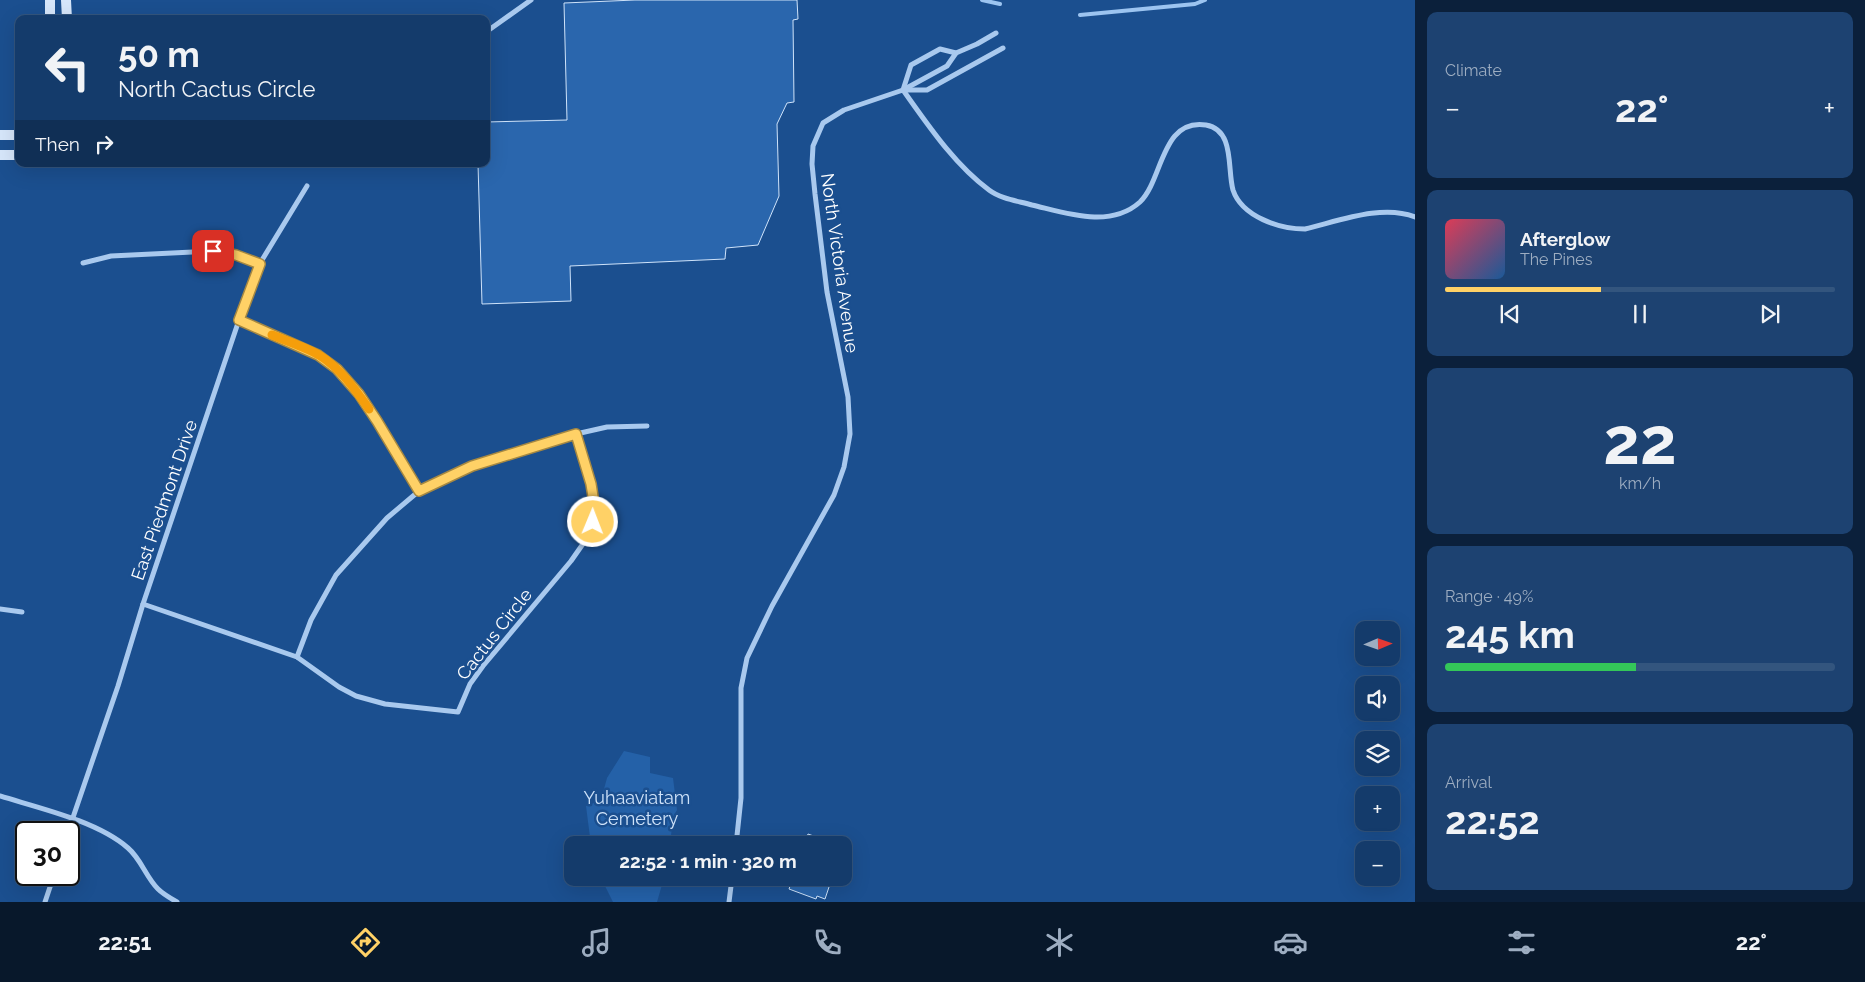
<!DOCTYPE html>
<meta charset="utf-8">
<style>
:root{--surface:#143b6b;--page:#1d4271;--text:#f1f3f6;--muted:#9dadc1;--line:#33557e;--accent:#ffd166}
body{margin:0;font-family:Raleway,sans-serif;background:var(--page);color:var(--text);height:100vh;display:flex;flex-direction:column;font-size:19px;white-space:nowrap}
*{box-sizing:border-box;margin:0}
p{font-size:16px;color:var(--muted)}
.icon{flex:none;width:28px;height:28px;fill:none;stroke:currentColor;stroke-width:2;stroke-linecap:round;stroke-linejoin:round}
.map{position:relative;flex:1;overflow:hidden}
.side{display:flex;flex-direction:column;gap:12px;padding:12px;background:#0b203b;width:450px}
.side>*{flex:none}
.hud{position:absolute;left:15px;top:15px;width:475px;height:152px;border-radius:10px;box-shadow:0 5px 20px #0002,0 0 0 1px var(--line);background:#143b6b;color:var(--text);overflow:hidden}
.needle{width:32px;rotate:88deg}
.controls{position:absolute;left:1355px;top:621px;display:grid;gap:10px}
.controls a{display:grid;place-items:center;width:45px;height:45px;border-radius:10px;background:var(--surface);box-shadow:0 5px 20px #0002,0 0 0 1px var(--line);font-size:25px}
.speed{position:absolute;left:15px;top:821px;display:flex;gap:10px;font-size:25px;font-weight:700;text-align:center}
.speed>*{display:grid;place-content:center;width:65px;height:65px;border-radius:50%;background:var(--surface);box-shadow:0 5px 20px #0002,0 0 0 1px var(--line);line-height:1}
.speed .limit{border:2px solid #111;border-radius:8px;background:#fff;color:#111}
.pin{position:absolute;display:grid;place-items:center;width:42px;height:42px;color:#fff;margin:-21px;border-radius:10px;box-shadow:0 2px 8px #0006}
.me{position:absolute;width:55px;margin:-28px;rotate:1deg;stroke-linejoin:round;filter:drop-shadow(0 0 4px #0008)}
.turn{display:flex;align-items:center;gap:18px;height:105px;padding:0 20px;font-size:22px}
.turn .icon{width:65px;height:65px;stroke-width:2.5}
.turn b{display:block;font-size:35px;line-height:42px}
.then{display:flex;align-items:center;height:48px;padding:0 20px;background:#0003;gap:10px;font-size:19px}
.big{font-size:38px;font-weight:700;line-height:1.1}
.side .tile{flex:1;display:flex;flex-direction:column;justify-content:center;gap:8px;min-width:0;padding:0 18px;border-radius:10px;background:var(--page)}
.side .dial{align-items:center;gap:0}
.dial b{font-size:65px;line-height:1}
.song{display:flex;align-items:center;gap:15px}
.cover{width:60px;height:60px;border-radius:8px;background:linear-gradient(135deg,hsl(350 70% 55%),hsl(210 70% 35%))}
.played{height:5px;border-radius:2px;background:linear-gradient(90deg,var(--accent) 40%,var(--line) 40%)}
.keys{display:flex;justify-content:space-around;direction:ltr}
.heat{display:flex;justify-content:space-between;align-items:center;font-size:28px;direction:ltr}
.charge{height:8px;border-radius:4px;background:linear-gradient(90deg,#34c759 49%,var(--line) 0)}
.trip{position:absolute;left:564px;top:836px;width:288px;height:50px;border-radius:10px;background:var(--surface);box-shadow:0 5px 20px #0002,0 0 0 1px var(--line);font-weight:700;line-height:50px;text-align:center}
.tabs{display:flex;height:80px;justify-content:space-around;align-items:center;background:#08182b;color:var(--muted)}
.tabs .icon{width:35px;height:35px}
.tabs .active{color:var(--accent)}
.tabs b{font-size:22px;color:var(--text)}
main{display:flex;flex:1;min-height:0}
.map>svg:first-child{display:block}
.green{fill:#2461a8}
.lines{fill:none;stroke-linecap:round;stroke-linejoin:round}
.stream{stroke:#9cc4f0;stroke-width:4}
.building{fill:#2a66ad;stroke:#cfe3fa}
.minor{stroke:#a9c9ee;stroke-width:5}
.secondary{stroke:#d6e6fa;stroke-width:10}
.route-casing{stroke:#a68842;stroke-width:12}
.route{stroke:#ffd166;stroke-width:9}
.slow{stroke:#f59e0b;stroke-width:9}
.labels{text-anchor:middle;dominant-baseline:central;stroke-width:5;stroke-linejoin:round;paint-order:stroke}
.street-label{font-size:18px;fill:#fff;stroke:#1b4f8f}
.park-label{font-size:18px;fill:#cfe3fa;stroke:#1b4f8f}
</style>
<main>
<div class="map">
<svg width="1415" height="902" viewBox="0 0 1415 902">
<rect width="100%" height="100%" fill="#1b4f8f"/>
<g class="green">
<polygon points="624,751 650,757 650,773 673,778 677,810 673,817 670,845 591,845 586,806 601,800 607,778"/>
<polygon points="601,878 664,878 657,902 613,902"/>
</g>
<g class="lines">
<g class="stream">
<polyline points="982,0 1000,4"/>
<polyline points="1080,15 1195,4 1205,0"/>
</g>
</g>
<g class="building">
<polygon points="635,0 797,0 798,19 793,20 794,102 787,103 777,124 779,196 758,245 726,248 725,259 570,266 571,301 482,304 478,164 486,164 486,122 567,120 564,3"/>
<polygon points="808,834 836,844 835,845 804,845"/>
<polygon points="793,878 832,878 825,899 817,896 816,899 789,889"/>
</g>
<g class="lines">
<g class="minor">
<polyline points="486,32 531,0"/>
<path d="M903 90C928 125 954 164 989 190 1001 199 1018 201 1032 205 1066 213 1110 229 1140 202 1163 180 1161 118 1206 125 1235 130 1227 169 1233 190 1242 217 1280 229 1305 229 1339 221 1382 204 1415 217"/>
<polyline points="903,90 927,90 1003,48"/>
<polyline points="903,90 911,65 940,49 956,53"/>
<polyline points="83,263 111,256 213,251 236,255 259,265"/>
<polyline points="239,320 318,355 337,369 359,394 377,421 419,491"/>
<polyline points="143,604 297,657 339,687 356,696 385,704 458,712 470,684 483,666 571,561 585,541 593,522 594,503 591,484 576,434"/>
<polyline points="0,609 22,612"/>
<polyline points="297,657 311,620 336,575 387,518 419,491 472,466 576,434 607,427 647,426"/>
<path d="M0 796C39 808 97 821 128 848 141 859 146 877 158 889 163 894 170 898 177 902"/>
<polyline points="68,832 118,686 143,604 239,320 259,265 307,186"/>
<polyline points="736,845 741,798 741,688 747,658 772,606 834,495 844,467 850,434 848,397 827,292 815,194 812,164 813,146 823,123 844,110 903,90 947,66 956,53 977,44 996,33"/>
<polyline points="45,902 54,875"/>
<polyline points="729,902 732,878"/>
</g>
<g class="secondary">
<polyline points="50,0 50,19"/>
<polyline points="66,0 67,19"/>
<polyline points="0,135 19,135"/>
<polyline points="0,155 19,155"/>
</g>
</g>
<g class="lines">
<defs>
<polyline id="route" points="213,251 236,255 260,264 239,320 318,355 337,369 359,394 377,421 419,491 472,466 576,434 591,484 594,503 593,522"/>
</defs>
<use href="#route" class="route-casing"/>
<use href="#route" class="route"/>
<path class="slow" d="M272 335C287 341 305 347 319 355 340 368 355 389 369 409"/>
</g>
<g class="labels">
<g class="street-label">
<text transform="translate(840 263) rotate(82)">North Victoria Avenue</text>
<text transform="translate(164 500) rotate(-71)">East Piedmont Drive</text>
<text transform="translate(494 634) rotate(-52)">Cactus Circle</text>
</g>
<g class="park-label">
<text x="637" y="797">Yuhaaviatam<tspan x="637" dy="21">Cemetery</tspan></text>
</g>
</g>
</svg>
<div class="controls">
<a><svg class="needle" viewBox="-14 -14 28 28"><path d="M0-13l5 13h-10z" fill="#e53935"/><path d="M0 13l5-13h-10z" fill="#9dadc1"/></svg></a>
<a><svg class="icon" aria-label="sound" viewBox="0 0 24 24"><path d="M4 9h4l5-4v14l-5-4H4zM17 9q2 3 0 6"/></svg></a>
<a><svg class="icon" aria-label="layers" viewBox="0 0 24 24"><path d="M12 4l9 5-9 5-9-5zM3 14l9 5 9-5"/></svg></a>
<a>+</a>
<a>−</a>
</div>
<div class="speed"><div class="limit">30</div></div>
<div class="pin" style="left:213px;top:251px;background:#d93025"><svg class="icon" aria-label="arrive" viewBox="0 0 24 24"><path d="M6 21V4h12l-3 4 3 4H6"/></svg></div>
<svg class="me" style="left:593px;top:522px" viewBox="-20 -20 40 40"><circle r="17" fill="#ffd166" stroke="#fff" stroke-width="3"/><path d="M0-11L8 9 0 5-8 9z" fill="#fff"/></svg>
<div class="trip">22:52 · 1 min · 320 m</div>
<div class="hud">
<div class="turn"><svg class="icon" aria-label="left" viewBox="0 0 24 24"><path d="M17 20v-9H6M10 6l-5 5 5 5"/></svg><div><b>50 m</b>North Cactus Circle</div></div>
<div class="then">Then<svg class="icon" aria-label="right" viewBox="0 0 24 24"><path d="M7 20v-9h11M14 6l5 5-5 5"/></svg></div>
</div>
</div>
<section class="side">
<div class="tile"><p>Climate</p>
<div class="heat"><a>−</a><b class="big">22°</b><a>+</a></div>
</div>
<div class="tile">
<div class="song"><i class="cover"></i><div><b>Afterglow</b><p>The Pines</p></div></div>
<div class="played"></div>
<div class="keys"><svg class="icon" aria-label="previous" viewBox="0 0 24 24"><path d="M18 5L8 12l10 7zM5 5v14"/></svg><svg class="icon" aria-label="pause" viewBox="0 0 24 24"><path d="M8 5v14M16 5v14"/></svg><svg class="icon" aria-label="next" viewBox="0 0 24 24"><path d="M6 5l10 7-10 7zM19 5v14"/></svg></div>
</div>
<div class="tile dial"><b>22</b><p>km/h</p></div>
<div class="tile"><p>Range · 49%</p><b class="big">245 km</b><div class="charge"></div></div>
<div class="tile"><p>Arrival</p><b class="big">22:52</b></div>
</section>
</main>
<nav class="tabs">
<b>22:51</b>
<svg class="icon active" aria-label="directions" viewBox="0 0 24 24"><path d="M12 3l9 9-9 9-9-9zM9 14v-3h6M13 9l2 2-2 2"/></svg>
<svg class="icon" aria-label="music" viewBox="0 0 24 24"><path d="M9 18V5l10-2v13"/><circle cx="6" cy="18" r="3"/><circle cx="16" cy="16" r="3"/></svg>
<svg class="icon" aria-label="phone" viewBox="0 0 24 24"><path d="M5 4h4l2 5-3 2q2 4 5 5l2-3 5 2v4C11 20 4 13 5 4z"/></svg>
<svg class="icon" aria-label="climate" viewBox="0 0 24 24"><path d="M12 3v18M4 7l16 10M4 17L20 7"/></svg>
<svg class="icon" aria-label="car" viewBox="0 0 24 24"><path d="M5 17H2v-5l4-1 3-4h7l3 4 3 1v5h-3M9 17h6M6 11h13"/><circle cx="7" cy="17" r="2"/><circle cx="17" cy="17" r="2"/></svg>
<svg class="icon" aria-label="filters" viewBox="0 0 24 24"><path d="M4 7h16M4 17h16"/><circle cx="9" cy="7" r="2"/><circle cx="15" cy="17" r="2"/></svg>
<b>22°</b>
</nav>
